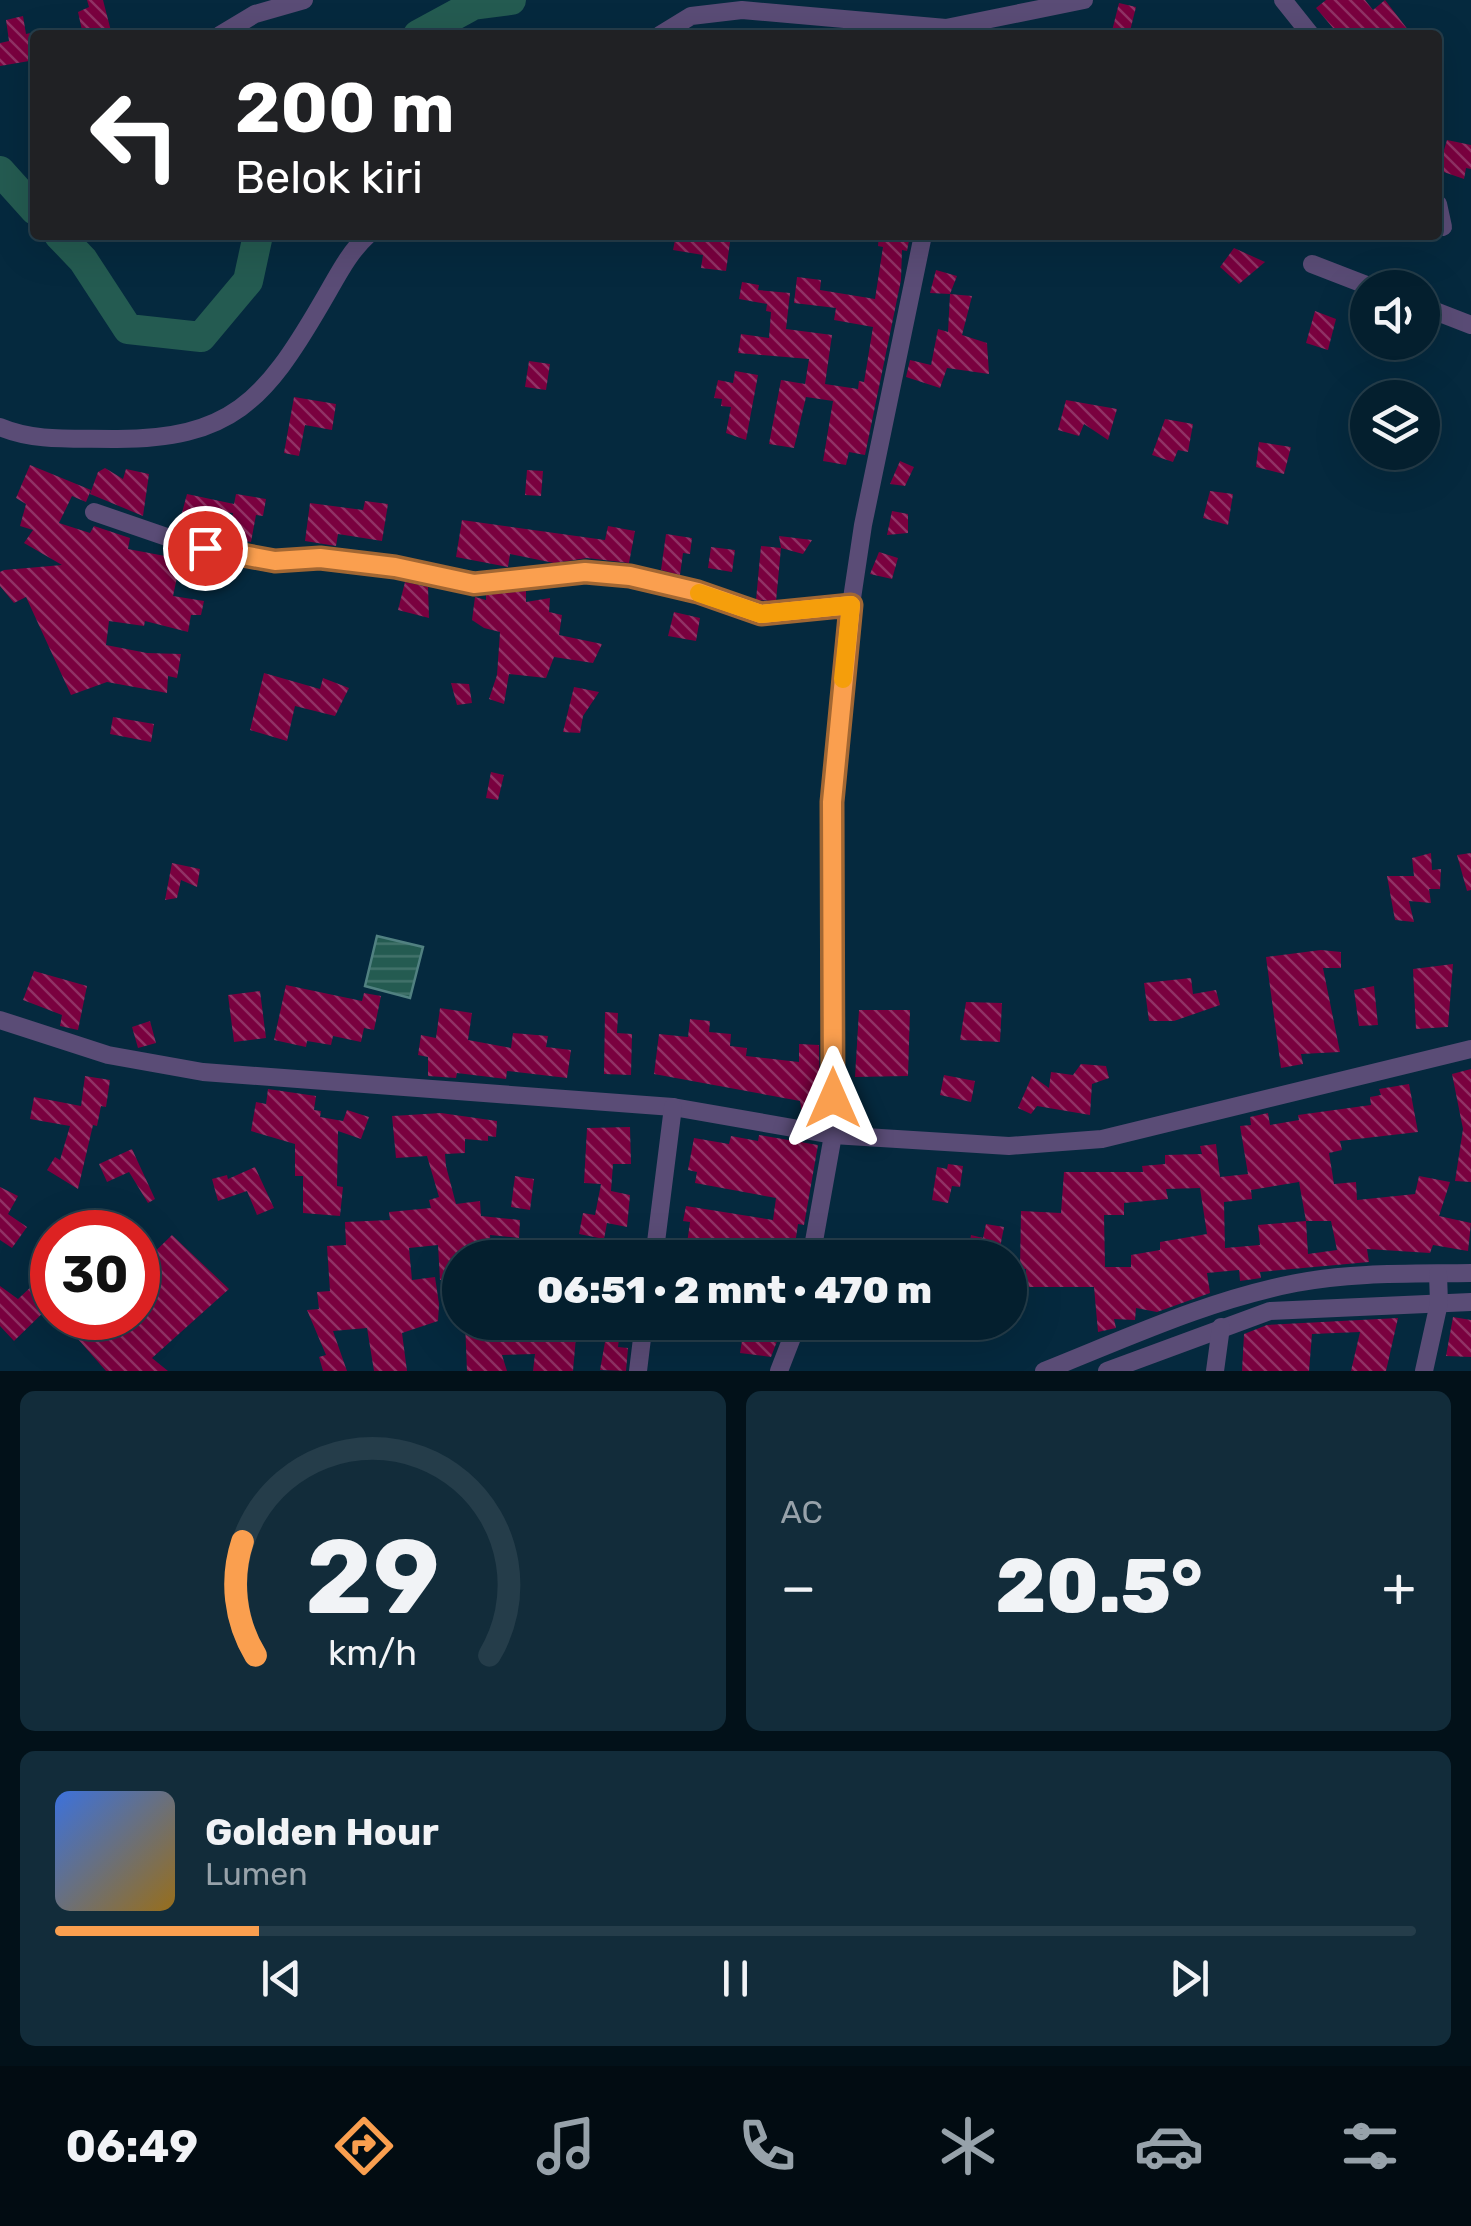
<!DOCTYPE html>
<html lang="id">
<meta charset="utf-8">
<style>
:root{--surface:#041f2e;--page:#122c3a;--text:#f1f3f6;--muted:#97a2aa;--line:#253d4a;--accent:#fa9f4f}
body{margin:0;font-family:Rubik,sans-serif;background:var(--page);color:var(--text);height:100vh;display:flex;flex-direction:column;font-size:38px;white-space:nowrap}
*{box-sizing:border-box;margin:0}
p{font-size:32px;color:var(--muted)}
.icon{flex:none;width:55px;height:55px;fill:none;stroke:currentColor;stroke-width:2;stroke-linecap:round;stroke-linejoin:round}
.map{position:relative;height:1371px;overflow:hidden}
.details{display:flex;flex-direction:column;gap:20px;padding:20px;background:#021119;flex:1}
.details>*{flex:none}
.guide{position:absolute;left:30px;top:30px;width:1412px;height:210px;border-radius:10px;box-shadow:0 10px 40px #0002,0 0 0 2px var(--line);background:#202124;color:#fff;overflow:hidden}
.tools{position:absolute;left:1350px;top:270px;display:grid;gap:20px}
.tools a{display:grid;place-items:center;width:90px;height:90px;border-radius:50%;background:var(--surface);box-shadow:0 10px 40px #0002,0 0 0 2px var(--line);font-size:50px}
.speed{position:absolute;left:30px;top:1210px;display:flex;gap:20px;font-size:50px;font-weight:700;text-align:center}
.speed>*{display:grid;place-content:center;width:130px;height:130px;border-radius:50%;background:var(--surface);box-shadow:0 10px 40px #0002,0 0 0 2px var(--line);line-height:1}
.speed .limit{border:15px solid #d22;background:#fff;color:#111}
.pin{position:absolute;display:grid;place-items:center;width:85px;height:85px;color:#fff;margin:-42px;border:5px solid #fff;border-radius:50%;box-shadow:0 2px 10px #0007}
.me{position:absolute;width:110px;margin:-55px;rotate:0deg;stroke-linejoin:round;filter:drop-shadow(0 0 8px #0008)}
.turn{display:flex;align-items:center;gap:35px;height:210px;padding:0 40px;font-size:45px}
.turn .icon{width:130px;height:130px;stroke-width:2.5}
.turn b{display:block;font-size:70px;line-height:85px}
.big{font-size:75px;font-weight:800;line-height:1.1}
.details .tile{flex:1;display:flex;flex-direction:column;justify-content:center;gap:15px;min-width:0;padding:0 35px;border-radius:15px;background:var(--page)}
.details .dial{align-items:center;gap:0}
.dial svg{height:260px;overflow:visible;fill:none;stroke:var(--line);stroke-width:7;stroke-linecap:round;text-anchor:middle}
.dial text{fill:var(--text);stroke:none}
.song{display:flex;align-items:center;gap:30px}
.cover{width:120px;height:120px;border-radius:15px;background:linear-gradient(135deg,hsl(220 70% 55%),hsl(40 70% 35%))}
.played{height:10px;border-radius:5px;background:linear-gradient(90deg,var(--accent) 15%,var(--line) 15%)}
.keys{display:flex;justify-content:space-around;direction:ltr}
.heat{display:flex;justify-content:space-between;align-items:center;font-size:55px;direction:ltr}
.details .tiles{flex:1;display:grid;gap:20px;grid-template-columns:1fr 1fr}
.tile:last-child{grid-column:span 2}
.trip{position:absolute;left:442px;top:1240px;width:585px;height:100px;border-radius:50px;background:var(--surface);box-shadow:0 10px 40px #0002,0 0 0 2px var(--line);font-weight:800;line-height:100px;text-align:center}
.menu{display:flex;height:160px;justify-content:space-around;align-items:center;background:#020c12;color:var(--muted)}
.menu .icon{width:70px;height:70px}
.menu .selected{color:var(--accent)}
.menu b{font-size:45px;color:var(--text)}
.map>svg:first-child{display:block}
.water{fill:url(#water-rules);stroke:#518181;stroke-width:2.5}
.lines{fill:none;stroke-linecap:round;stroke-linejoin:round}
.river{stroke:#245b51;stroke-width:30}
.building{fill:url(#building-back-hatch);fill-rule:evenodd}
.minor{stroke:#5a4c76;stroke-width:18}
.route-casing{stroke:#a26733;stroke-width:25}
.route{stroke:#fa9f4f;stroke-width:18}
.slow{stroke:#f59e0b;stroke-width:18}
</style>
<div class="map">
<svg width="1471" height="1371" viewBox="0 0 1471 1371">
<defs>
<pattern id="water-rules" width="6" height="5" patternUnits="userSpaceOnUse" patternTransform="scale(2.5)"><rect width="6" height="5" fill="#245b51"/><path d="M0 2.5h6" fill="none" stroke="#42726a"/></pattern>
<pattern id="building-back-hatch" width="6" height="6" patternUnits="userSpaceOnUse" patternTransform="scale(2.5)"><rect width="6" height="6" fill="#7a013f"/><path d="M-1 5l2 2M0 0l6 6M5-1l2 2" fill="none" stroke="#913265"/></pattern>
</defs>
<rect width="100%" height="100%" fill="#05293e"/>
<polygon class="water" points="377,936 423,947 410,998 365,986"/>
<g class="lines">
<g class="river">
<polyline points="418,35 473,5 511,0"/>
<polyline points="0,171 35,210"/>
<polyline points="59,235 83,260 128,329 201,337 248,281 258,235"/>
</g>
</g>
<g class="building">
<polygon points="87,0 103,0 112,35 83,35 78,12 89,7"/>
<polygon points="1326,0 1365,0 1373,10 1385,0 1412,35 1339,35 1316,8"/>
<polygon points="1119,3 1136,7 1129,35 1111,35"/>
<polygon points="23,16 26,34 35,32 35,60 0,66 0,43 9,41 6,20"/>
<polygon points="1447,140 1471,145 1471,169 1466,168 1464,179 1438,170"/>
<polygon points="676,235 731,235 726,271 701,268 703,255 673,250"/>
<polygon points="879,235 910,235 907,251 902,250 901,280 865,455 849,452 846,465 823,461 833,401 806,397 794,448 769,444 781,380 805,384 809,359 738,353 741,334 769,338 771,312 766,311 767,304 739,299 742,282 759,285 758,290 790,293 786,329 832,335 825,384 858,389 859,381 864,382 873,327 834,320 836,308 794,303 797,277 821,280 820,290 875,299 883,247 878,246"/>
<polygon points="1234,248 1265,262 1239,284 1220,267"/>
<polygon points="936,270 957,276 950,294 930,293"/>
<polygon points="950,294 972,296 962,335 987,343 989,374 947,368 940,388 906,377 910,360 931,365 938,329 948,332"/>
<polygon points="1315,311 1336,319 1328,350 1306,343"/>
<polygon points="529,361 550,364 546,390 525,387"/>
<polygon points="735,371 758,375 746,440 726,433 731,407 721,406 722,399 714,398 718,380 733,383"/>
<polygon points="294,397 336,404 332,430 305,425 299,456 284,453"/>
<polygon points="1066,400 1117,409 1108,440 1084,424 1079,436 1058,430"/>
<polygon points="1165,419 1193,424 1188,452 1178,450 1173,462 1152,455"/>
<polygon points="1259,442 1291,447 1284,474 1256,467"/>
<polygon points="900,461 914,467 905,486 890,484"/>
<polygon points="30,465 91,490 86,502 72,496 59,523 90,533 94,526 130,538 128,549 181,559 173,596 204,601 201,615 191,615 188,632 145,621 144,626 109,621 106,645 147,653 181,654 177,678 168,676 167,693 107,682 71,695 26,597 14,603 0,586 0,572 4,570 62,565 24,543 33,530 20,526 26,504 16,498"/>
<polygon points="105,468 123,479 126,469 149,474 143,516 90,494 98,472"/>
<polygon points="527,470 543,471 541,496 525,495"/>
<polygon points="1210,491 1233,494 1228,525 1203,518"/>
<polygon points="187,494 234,504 236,494 266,499 263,516 256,515 251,542 229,538 233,513 204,511 199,534 178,528"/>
<polygon points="365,501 388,504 382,541 338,534 336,546 305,541 310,503 363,510"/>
<polygon points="892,511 908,514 908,533 887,535"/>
<polygon points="462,520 605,540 608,526 635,531 629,563 587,558 554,563 510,554 508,567 456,557"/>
<polygon points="666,534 692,538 690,554 683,553 680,575 661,570"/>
<polygon points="779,536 812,540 803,554 781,548"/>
<polygon points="761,546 781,548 776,601 756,600"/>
<polygon points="711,547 735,550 732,572 708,568"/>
<polygon points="879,552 898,558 892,579 870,574"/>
<polygon points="405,582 428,587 429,618 398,610"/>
<polygon points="526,591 526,602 550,598 549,612 562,615 559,635 602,644 593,663 554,657 546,678 509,674 504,704 489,699 497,675 500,632 484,628 472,620 475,597 486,600 486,595"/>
<polygon points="674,612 700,618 696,641 668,636"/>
<polygon points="264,673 320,689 323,678 349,688 335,716 295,706 287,741 250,730"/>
<polygon points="451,683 469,684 472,703 457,705"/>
<polygon points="574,687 599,692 583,716 580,733 563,732"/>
<polygon points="113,717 154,724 151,742 110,734"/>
<polygon points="491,772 504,775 498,800 486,798"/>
<polygon points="1431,853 1432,870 1441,869 1440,889 1429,889 1431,903 1409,901 1414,922 1395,920 1387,876 1414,876 1412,858"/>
<polygon points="1471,853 1471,890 1467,891 1457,855"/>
<polygon points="172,863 200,869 197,887 181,880 177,898 165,900"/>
<polygon points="1321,950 1341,952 1341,968 1323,968 1340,1052 1301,1054 1303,1064 1281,1068 1266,957"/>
<polygon points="1453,964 1448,1027 1416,1029 1413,969"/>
<polygon points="34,971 87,986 78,1030 60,1026 62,1015 23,1000"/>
<polygon points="1191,978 1193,994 1216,990 1220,1005 1174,1021 1149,1021 1144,983"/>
<polygon points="286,985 362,1001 364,993 381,996 374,1030 364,1028 361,1042 333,1036 331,1045 307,1041 306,1047 274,1040"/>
<polygon points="1374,986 1378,1025 1359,1026 1354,990"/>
<polygon points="260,991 266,1038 234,1042 228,995"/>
<polygon points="966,1002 1002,1003 1000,1042 960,1040"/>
<polygon points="440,1008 472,1013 468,1040 511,1048 513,1033 548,1036 546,1047 571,1050 567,1078 507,1071 506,1079 457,1073 456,1078 428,1076 428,1057 418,1055 421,1035 436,1038"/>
<polygon points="859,1010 910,1010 908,1076 855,1077"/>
<polygon points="605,1012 618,1013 617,1033 632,1034 631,1075 604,1074"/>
<polygon points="690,1019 710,1021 709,1032 731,1034 730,1046 747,1048 746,1056 799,1062 799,1044 819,1045 820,1115 802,1115 800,1101 654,1074 659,1034 688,1037"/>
<polygon points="150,1021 156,1043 138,1048 132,1027"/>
<polygon points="1081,1064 1106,1066 1109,1078 1092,1084 1090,1115 1037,1106 1031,1114 1018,1108 1032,1076 1049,1088 1051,1072 1073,1075"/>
<polygon points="1471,1069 1471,1182 1455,1181 1463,1129 1452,1074"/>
<polygon points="944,1075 975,1081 971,1102 940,1095"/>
<polygon points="85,1076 110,1080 106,1107 101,1106 97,1126 93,1125 78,1189 47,1170 55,1157 60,1160 70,1126 30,1119 34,1097 81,1106"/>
<path d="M1409 1084 1418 1132 1340 1141 1342 1150 1329 1153 1334 1184 1356 1182 1357 1200 1415 1194 1419 1176 1450 1182 1439 1216 1471 1223 1468 1251 1433 1245 1430 1253 1367 1249 1369 1262 1260 1272 1261 1278 1240 1281 1239 1270 1207 1273 1210 1293 1157 1312 1136 1308 1135 1320 1114 1319 1116 1328 1098 1332 1094 1287H1026V1269H1020L1021 1211 1061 1213 1064 1172H1143L1142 1166 1165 1164V1155L1202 1154 1200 1146 1216 1144 1220 1177 1248 1174 1240 1126 1251 1125 1250 1117 1268 1113 1270 1125 1299 1120 1298 1115 1371 1105 1370 1097 1381 1095 1379 1089ZM1299 1182 1306 1221 1258 1225 1260 1245 1225 1248 1224 1202 1252 1199 1251 1190ZM1200 1188 1207 1234 1160 1242V1250L1131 1255V1267H1105L1104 1215H1124V1203L1168 1199 1166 1189ZM1306 1221H1331L1337 1250 1308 1254Z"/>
<polygon points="268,1089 316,1096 314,1110 321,1111 320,1117 343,1121 347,1110 369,1117 361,1139 338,1131 337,1186 343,1187 340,1216 303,1213 303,1176 295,1176 295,1144 251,1131 256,1102 266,1104"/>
<polygon points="441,1113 497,1121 496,1137 488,1136 488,1141 465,1139 465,1153 445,1154 446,1166 456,1204 480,1201 481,1216 520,1220 519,1238 490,1235 491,1248 457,1253 459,1279 440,1280 438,1245 409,1248 412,1280 435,1277 439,1304 438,1321 402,1333 407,1371 374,1371 367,1328 333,1331 347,1371 323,1371 319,1357 326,1355 307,1310 319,1309 317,1292 330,1291 327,1246 346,1245 345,1222 390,1220 389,1212 431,1208 429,1200 439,1197 427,1156 396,1158 392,1116"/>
<polygon points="630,1127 631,1164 613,1164 611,1191 630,1195 627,1227 607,1223 604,1239 579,1234 583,1213 595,1215 601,1184 584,1183 587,1128"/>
<polygon points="759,1135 818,1145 804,1225 798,1224 793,1258 685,1258 690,1222 683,1221 686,1206 773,1220 776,1198 695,1183 697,1172 688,1170 694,1138 729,1144 731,1136 758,1141"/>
<polygon points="132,1149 155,1199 148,1203 129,1172 107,1182 99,1164"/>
<polygon points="948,1164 963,1166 960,1187 952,1186 948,1203 932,1200 937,1167 947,1169"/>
<polygon points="255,1167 274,1208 257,1215 247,1191 218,1201 212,1179 227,1175 228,1179"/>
<polygon points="515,1176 534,1179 530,1210 511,1207"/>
<polygon points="0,1187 18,1196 8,1214 27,1227 12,1248 0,1240"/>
<polygon points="986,1224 1004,1227 998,1258 967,1258 971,1235 983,1238"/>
<polygon points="172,1235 229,1289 152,1358 168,1371 106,1371 70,1330 84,1318 138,1318 138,1268"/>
<polygon points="34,1284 52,1304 14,1341 0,1326 0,1286 18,1299"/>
<polygon points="1453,1317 1471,1320 1471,1357 1446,1356"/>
<polygon points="1398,1318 1386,1371 1351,1371 1360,1332 1312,1334 1309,1371 1242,1371 1244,1334 1267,1325"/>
<polygon points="465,1322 538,1322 536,1335 576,1337 573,1371 533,1371 535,1354 502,1355 507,1371 467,1371"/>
<polygon points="584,1322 621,1322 618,1347 628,1348 626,1371 600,1370 605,1342 582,1339"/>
<polygon points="745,1322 772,1322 770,1335 779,1336 771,1357 740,1353"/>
</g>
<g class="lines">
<g class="minor">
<polyline points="1283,0 1311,35"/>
<polyline points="220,35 255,14 304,0"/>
<polyline points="660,35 691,16 742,10 946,28 1084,0"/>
<polyline points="1438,204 1443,227"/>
<polyline points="1312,264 1374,288"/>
<polyline points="1422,306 1471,325"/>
<path d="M0 427C35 442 75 438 113 439 231 440 265 400 321 304 335 281 347 254 368 235"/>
<polyline points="94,512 190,545 275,561 325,559 395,567 474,584 585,572 630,576 698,592 761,615 851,605"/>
<polyline points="0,1020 108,1055 203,1072 673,1107 833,1135 1009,1146 1102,1139 1471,1049"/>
<polyline points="654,1258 673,1107"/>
<polyline points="811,1258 833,1135 833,802 851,605 863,525 923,235"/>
<polyline points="638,1371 644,1322"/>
<polyline points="779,1371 798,1322"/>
<path d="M1044 1371C1127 1338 1208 1300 1296 1283 1353 1272 1413 1274 1471 1273"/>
<polyline points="1107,1371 1270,1311 1471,1302"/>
<polyline points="1215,1371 1221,1327"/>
<polyline points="1424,1371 1439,1303 1438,1274"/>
</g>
</g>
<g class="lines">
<defs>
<polyline id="route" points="205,548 275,561 320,558 395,567 474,584 585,572 630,576 698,592 761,614 851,605 832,802 833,1098"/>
</defs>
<use href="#route" class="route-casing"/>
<use href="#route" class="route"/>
<polyline class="slow" points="699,593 761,614 851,605 843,679"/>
</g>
</svg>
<div class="tools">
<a><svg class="icon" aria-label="sound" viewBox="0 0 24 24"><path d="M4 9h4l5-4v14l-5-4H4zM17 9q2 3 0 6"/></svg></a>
<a><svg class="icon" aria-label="layers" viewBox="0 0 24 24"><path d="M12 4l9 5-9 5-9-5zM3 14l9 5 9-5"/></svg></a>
</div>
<div class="speed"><div class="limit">30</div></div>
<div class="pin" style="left:205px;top:548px;background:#d93025"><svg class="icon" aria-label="arrive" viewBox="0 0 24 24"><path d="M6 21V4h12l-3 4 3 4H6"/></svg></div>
<svg class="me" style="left:833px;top:1098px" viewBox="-20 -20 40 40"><path d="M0-17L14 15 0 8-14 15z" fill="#fa9f4f" stroke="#fff" stroke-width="4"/></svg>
<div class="trip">06:51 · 2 mnt · 470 m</div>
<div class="guide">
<div class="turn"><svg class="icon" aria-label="left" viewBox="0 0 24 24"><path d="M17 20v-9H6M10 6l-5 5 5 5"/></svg><div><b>200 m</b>Belok kiri</div></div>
</div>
</div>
<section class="details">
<div class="tiles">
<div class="tile dial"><svg viewBox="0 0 100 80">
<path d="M14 69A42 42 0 1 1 86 69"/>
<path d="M14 69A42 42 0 0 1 10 34" stroke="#fa9f4f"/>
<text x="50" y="56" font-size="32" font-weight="700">29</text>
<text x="50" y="72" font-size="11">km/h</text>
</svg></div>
<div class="tile"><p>AC</p>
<div class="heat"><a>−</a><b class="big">20.5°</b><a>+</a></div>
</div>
<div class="tile">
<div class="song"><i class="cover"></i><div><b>Golden Hour</b><p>Lumen</p></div></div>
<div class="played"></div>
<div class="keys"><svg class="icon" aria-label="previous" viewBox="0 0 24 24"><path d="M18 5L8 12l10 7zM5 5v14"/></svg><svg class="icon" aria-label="pause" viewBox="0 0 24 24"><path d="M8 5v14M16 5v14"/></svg><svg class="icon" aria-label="next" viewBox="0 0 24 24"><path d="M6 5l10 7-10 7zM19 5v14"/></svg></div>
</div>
</div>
</section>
<nav class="menu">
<b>06:49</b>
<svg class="icon selected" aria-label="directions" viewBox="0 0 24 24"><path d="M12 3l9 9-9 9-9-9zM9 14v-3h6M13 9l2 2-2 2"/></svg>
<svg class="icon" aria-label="music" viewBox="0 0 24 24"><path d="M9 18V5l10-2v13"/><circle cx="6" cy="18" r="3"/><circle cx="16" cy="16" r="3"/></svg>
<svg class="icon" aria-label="phone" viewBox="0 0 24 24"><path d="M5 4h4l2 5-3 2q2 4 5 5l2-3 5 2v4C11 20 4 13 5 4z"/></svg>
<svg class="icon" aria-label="climate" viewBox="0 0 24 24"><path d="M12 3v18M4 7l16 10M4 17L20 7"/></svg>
<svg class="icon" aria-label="car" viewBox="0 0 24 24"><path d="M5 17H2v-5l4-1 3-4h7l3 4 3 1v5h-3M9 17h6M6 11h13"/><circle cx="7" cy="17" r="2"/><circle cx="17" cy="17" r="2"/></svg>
<svg class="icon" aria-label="filters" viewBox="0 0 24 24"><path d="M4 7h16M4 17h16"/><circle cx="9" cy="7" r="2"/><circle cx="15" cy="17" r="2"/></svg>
</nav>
